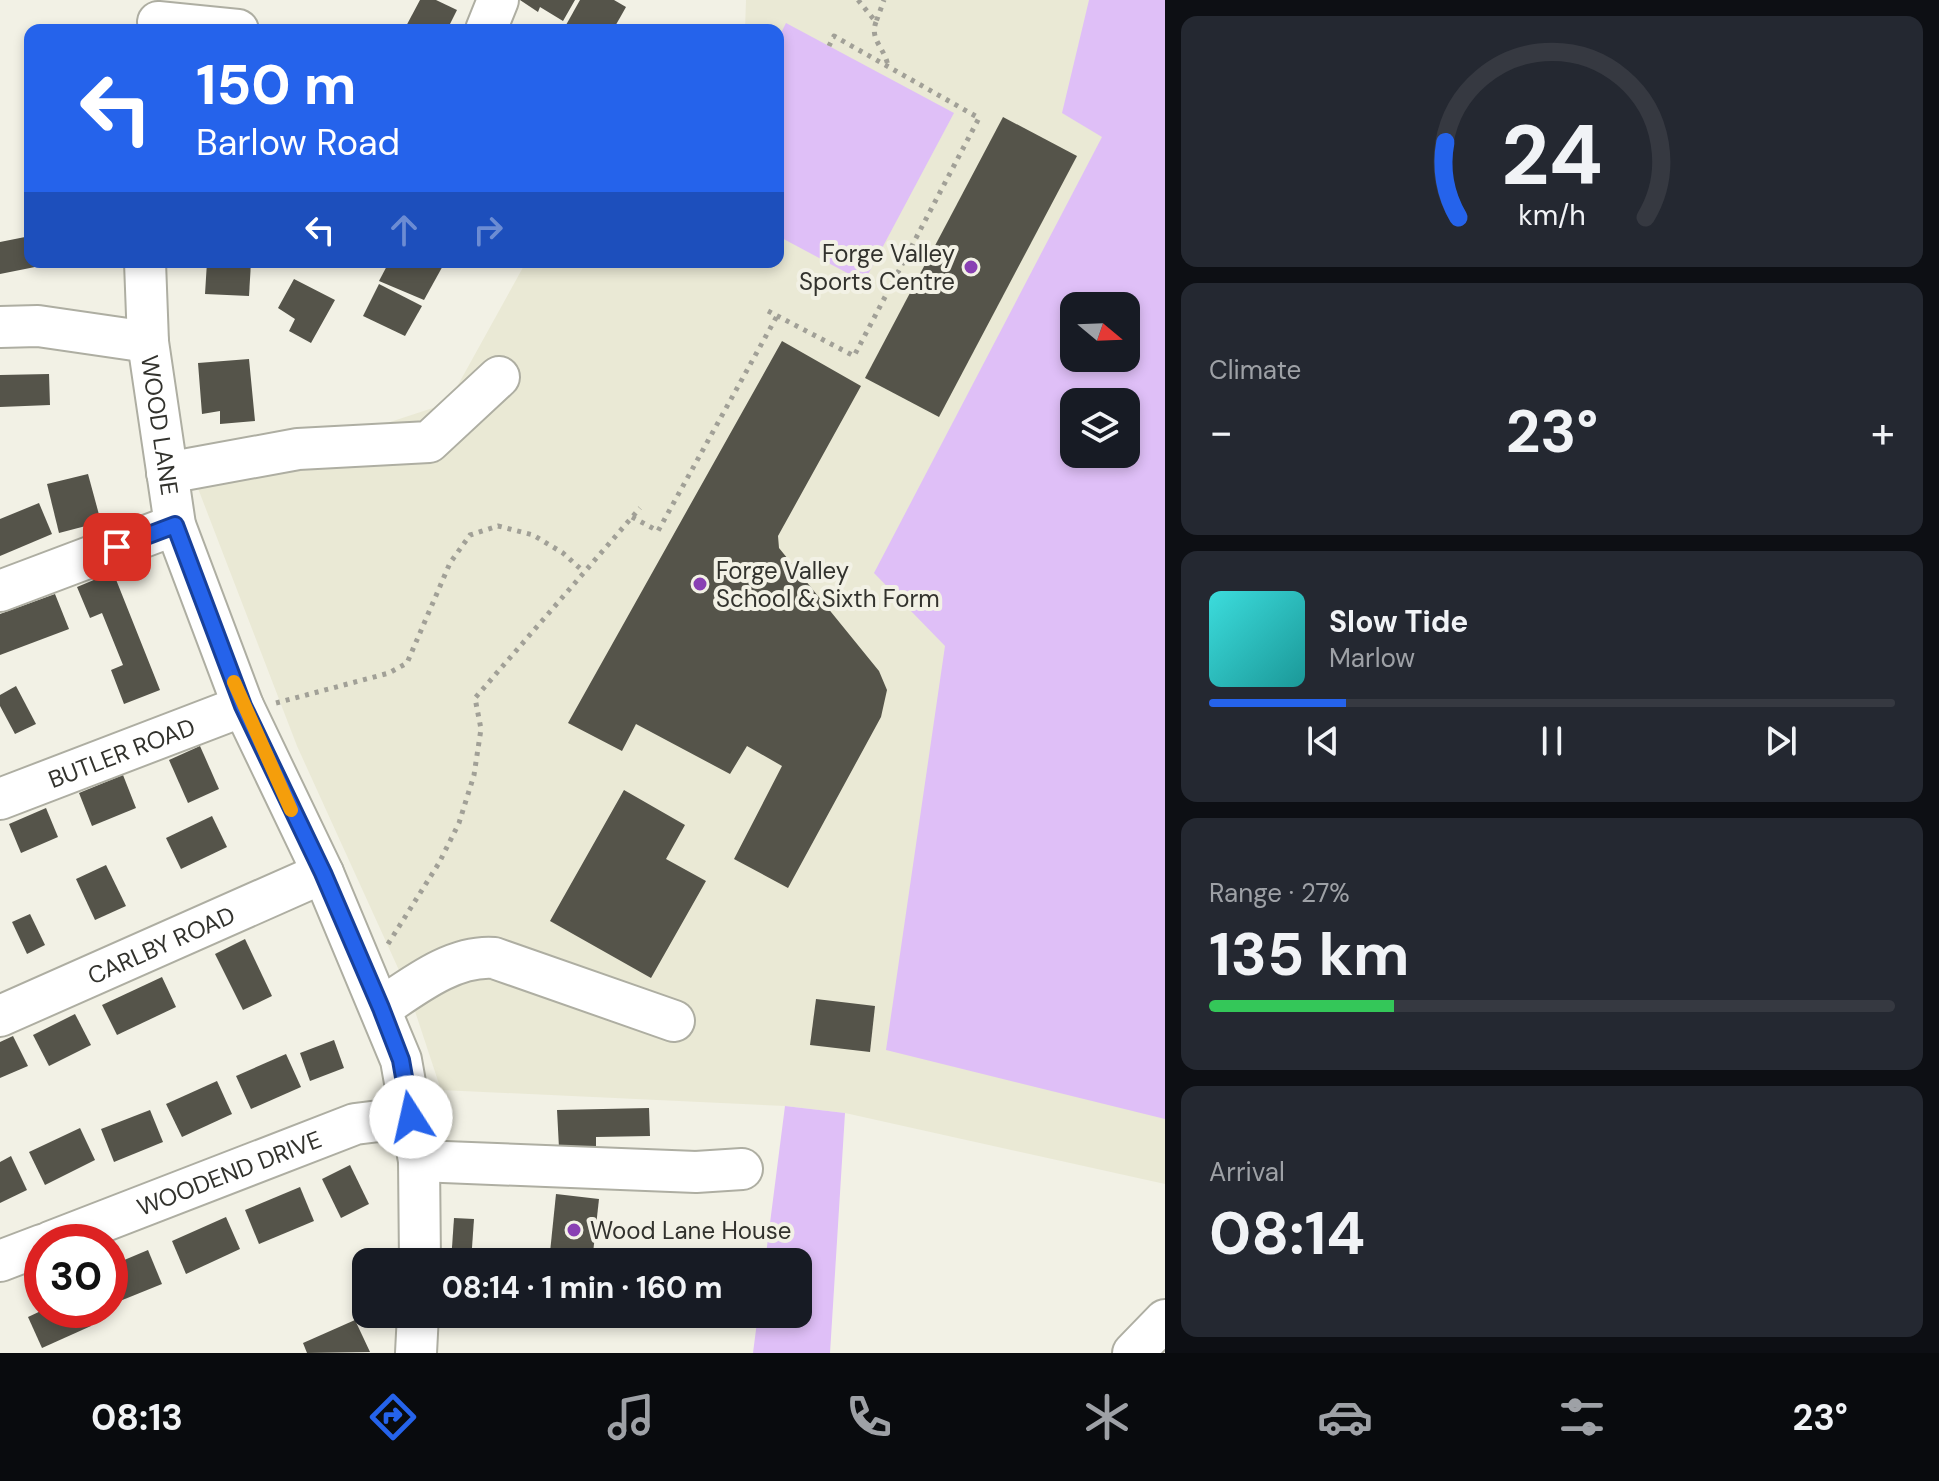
<!DOCTYPE html>
<meta charset="utf-8">
<style>
:root{--surface:#171b24;--page:#242831;--text:#f1f3f6;--muted:#9ea1a6;--line:#363941;--accent:#2563eb}
body{margin:0;font-family:"DM Sans",sans-serif;background:var(--page);color:var(--text);height:100vh;display:flex;flex-direction:column;font-size:30px;white-space:nowrap}
*{box-sizing:border-box;margin:0}
p{font-size:26px;color:var(--muted)}
.icon{flex:none;width:44px;height:44px;fill:none;stroke:currentColor;stroke-width:2;stroke-linecap:round;stroke-linejoin:round}
.map{position:relative;flex:1;overflow:hidden}
.drawer{display:flex;flex-direction:column;gap:16px;padding:16px;background:#0d0f14;width:774px}
.drawer>*{flex:none}
.guide{position:absolute;left:24px;top:24px;width:760px;height:244px;border-radius:16px;box-shadow:0 4px 12px #0003;background:#2563eb;color:#fff;overflow:hidden}
.needle{width:52px;rotate:109deg}
.controls{position:absolute;left:1060px;top:292px;display:grid;gap:16px}
.controls a{display:grid;place-items:center;width:80px;height:80px;border-radius:16px;background:var(--surface);box-shadow:0 4px 12px #0003;font-size:40px}
.speed{position:absolute;left:24px;top:1224px;display:flex;gap:16px;font-size:40px;font-weight:700;text-align:center}
.speed>*{display:grid;place-content:center;width:104px;height:104px;border-radius:50%;background:var(--surface);box-shadow:0 4px 12px #0003;line-height:1}
.speed .limit{border:12px solid #d22;background:#fff;color:#111}
.pin{position:absolute;display:grid;place-items:center;width:68px;height:68px;color:#fff;margin:-34px;border-radius:16px;box-shadow:0 4px 12px #0006}
.me{position:absolute;width:88px;margin:-44px;rotate:350deg;stroke-linejoin:round;filter:drop-shadow(0 0 6px #0008)}
.turn{display:flex;align-items:center;gap:28px;height:168px;padding:0 40px;font-size:36px}
.turn .icon{width:104px;height:104px;stroke-width:2.5}
.turn b{display:block;font-size:56px;line-height:68px}
.lanes{display:flex;align-items:center;height:76px;padding:0 40px;background:#0003;justify-content:center;gap:40px;direction:ltr}
.lanes .off{opacity:.35}
.big{font-size:60px;font-weight:700;line-height:1.1}
.drawer .tile{flex:1;display:flex;flex-direction:column;justify-content:center;gap:12px;min-width:0;padding:0 28px;border-radius:16px;background:var(--page)}
.drawer .dial{align-items:center;gap:0}
.dial svg{height:208px;overflow:visible;fill:none;stroke:var(--line);stroke-width:7;stroke-linecap:round;text-anchor:middle}
.dial text{fill:var(--text);stroke:none}
.song{display:flex;align-items:center;gap:24px}
.cover{width:96px;height:96px;border-radius:12px;background:linear-gradient(135deg,hsl(180 70% 55%),hsl(180 70% 35%))}
.played{height:8px;border-radius:4px;background:linear-gradient(90deg,var(--accent) 20%,var(--line) 20%)}
.keys{display:flex;justify-content:space-around;direction:ltr}
.heat{display:flex;justify-content:space-between;align-items:center;font-size:44px;direction:ltr}
.charge{height:12px;border-radius:6px;background:linear-gradient(90deg,#34c759 27%,var(--line) 0)}
.trip{position:absolute;left:352px;top:1248px;width:460px;height:80px;border-radius:16px;background:var(--surface);box-shadow:0 4px 12px #0003;font-weight:700;line-height:80px;text-align:center}
.menu{display:flex;height:128px;justify-content:space-around;align-items:center;background:#090b0e;color:var(--muted)}
.menu .icon{width:56px;height:56px}
.menu .selected{color:var(--accent)}
.menu b{font-size:36px;color:var(--text)}
main{display:flex;flex:1;min-height:0}
.map>svg:first-child{display:block}
.built{fill:#eae9d5;fill-rule:evenodd}
.green{fill:#dfbff7;fill-rule:evenodd}
.building{fill:#55544a}
.lines{fill:none;stroke-linecap:round;stroke-linejoin:round}
.minor-casing{stroke:#aeaea2;stroke-width:44}
.path{stroke:#a1a097;stroke-width:5;stroke-dasharray:4 6;stroke-linecap:butt}
.minor{stroke:#fff;stroke-width:40}
.route-casing{stroke:#184099;stroke-width:20}
.route{stroke:#2563eb;stroke-width:14}
.slow{stroke:#f59e0b;stroke-width:14}
.poi-dot{fill:#8940b3;stroke:#f2f1e5;stroke-width:3}
.labels{text-anchor:middle;dominant-baseline:central;stroke-width:8;stroke-linejoin:round;paint-order:stroke}
.poi-label{font-size:24px;fill:#32322d;stroke:#f2f1e5;text-anchor:start}
.street-label{font-size:24px;fill:#32322d;stroke:#f2f1e5}
</style>
<main>
<div class="map">
<svg width="1165" height="1353" viewBox="0 0 1165 1353">
<rect width="100%" height="100%" fill="#f2f1e5"/>
<path class="built" d="M746 0H1165V1184L845 1113 785 1106 441 1090 408 990 297 746 189 465 320 445 448 403 526 262H778V30H745ZM1074 306H1126V358H1074ZM1074 402H1126V454H1074Z"/>
<g class="green">
<path d="M1089 0H1165V1119L886 1050 945 646 874 573 1102 137 1062 113ZM1126 306V358H1074V306ZM1074 402H1126V454H1074Z"/>
<polygon points="786,23 954,113 864,282 778,236 778,39"/>
<polygon points="785,1106 845,1113 830,1353 753,1353 758,1314 798,1314 798,1262 765,1262"/>
</g>
<g class="building">
<polygon points="420,0 436,0 457,10 447,30 404,30"/>
<polygon points="520,0 575,0 563,21 540,7 538,12"/>
<polygon points="580,0 614,0 626,7 613,30 576,30 566,25"/>
<polygon points="1003,117 1077,156 939,417 865,378"/>
<polygon points="30,236 30,262 55,263 0,274 0,242"/>
<polygon points="207,262 251,262 249,296 205,294"/>
<polygon points="389,262 445,262 424,300 379,281"/>
<polygon points="294,279 335,300 311,343 289,331 295,319 278,308"/>
<polygon points="379,284 422,306 405,336 363,316"/>
<polygon points="782,341 861,386 778,536 779,548 879,671 887,690 881,717 788,888 734,859 782,766 747,746 730,774 636,724 622,751 568,723"/>
<polygon points="249,359 255,421 220,424 220,411 202,414 198,363"/>
<polygon points="49,374 50,405 0,407 0,375"/>
<polygon points="88,474 101,522 59,533 47,484"/>
<polygon points="39,503 52,534 0,556 0,519"/>
<polygon points="113,572 160,690 124,704 111,670 123,665 102,613 90,618 77,587"/>
<polygon points="55,594 69,629 0,655 0,614"/>
<polygon points="16,686 36,724 15,734 0,706 0,695"/>
<polygon points="200,746 219,789 188,803 169,760"/>
<polygon points="123,775 136,808 92,826 79,793"/>
<polygon points="624,790 685,825 666,859 706,881 651,978 550,921"/>
<polygon points="46,808 58,837 21,853 9,824"/>
<polygon points="212,816 227,847 181,869 166,838"/>
<polygon points="106,865 126,906 95,920 76,879"/>
<polygon points="30,914 45,945 27,954 12,922"/>
<polygon points="245,939 272,996 243,1010 215,954"/>
<polygon points="162,977 176,1007 117,1035 102,1005"/>
<polygon points="816,999 875,1006 870,1052 810,1045"/>
<polygon points="75,1014 91,1045 49,1066 33,1035"/>
<polygon points="13,1036 28,1066 0,1078 0,1042"/>
<polygon points="334,1040 344,1068 310,1081 300,1053"/>
<polygon points="286,1054 301,1087 251,1109 236,1076"/>
<polygon points="217,1081 232,1114 182,1137 166,1104"/>
<polygon points="649,1108 650,1136 596,1137 596,1147 559,1148 557,1110"/>
<polygon points="150,1110 163,1142 114,1162 101,1129"/>
<polygon points="80,1128 95,1160 45,1185 29,1152"/>
<polygon points="11,1156 27,1190 0,1203 0,1162"/>
<polygon points="350,1165 369,1204 341,1218 322,1179"/>
<polygon points="300,1187 314,1221 259,1244 245,1210"/>
<polygon points="556,1194 599,1199 592,1262 549,1262"/>
<polygon points="226,1217 240,1249 186,1274 172,1241"/>
<polygon points="454,1218 474,1219 471,1262 451,1262"/>
<polygon points="148,1250 162,1284 110,1305 110,1266"/>
<polygon points="43,1310 84,1310 91,1326 42,1348 28,1317"/>
<polygon points="355,1320 370,1352 307,1353 303,1343"/>
</g>
<g class="lines">
<defs>
<g id="minor">
<polyline points="158,22 238,30"/>
<polyline points="486,30 498,0"/>
<path id="s1" d="M145 262 148 342 175 525 243 706 323 873 401 1060 419 1161 420 1262"/>
<polyline points="0,327 38,326 148,342"/>
<polyline points="167,473 298,449 429,442 499,377"/>
<polyline points="0,591 175,525"/>
<path id="s2" d="M0 799 243 706"/>
<path d="M381 1008C414 986 453 955 494 958L674 1021"/>
<path id="s3" d="M0 1016 323 873"/>
<polyline points="419,1161 696,1172 742,1169"/>
<path id="s4" d="M50 1242 355 1124 411 1117"/>
<polyline points="0,1261 42,1245"/>
<polyline points="416,1353 418,1314"/>
<polyline points="1133,1353 1165,1320"/>
</g>
</defs>
<use href="#minor" class="minor-casing"/>
<g class="path">
<polyline points="858,0 876,22 884,0"/>
<path d="M876 22C869 40 886 49 888 67"/>
<polyline points="768,311 854,356 979,118 834,36 829,46"/>
<polyline points="632,517 658,531 777,316"/>
<polyline points="276,703 389,673 407,663 450,563 470,535 498,526 533,535 563,553 584,572"/>
<polyline points="388,944 439,863 459,823 474,775 481,729 475,698 640,508"/>
</g>
<use href="#minor" class="minor"/>
</g>
<g class="lines">
<defs>
<polyline id="route" points="117,547 175,525 243,706 323,873 381,1008 401,1060 411,1117"/>
</defs>
<use href="#route" class="route-casing"/>
<use href="#route" class="route"/>
<polyline class="slow" points="234,682 291,810"/>
</g>
<g class="poi-dot">
<circle cx="971" cy="267" r="8"/>
<circle cx="700" cy="584" r="8"/>
<circle cx="574" cy="1230" r="8"/>
</g>
<g class="labels">
<g class="poi-label">
<text x="955" y="253" text-anchor="end">Forge Valley<tspan x="955" dy="28">Sports Centre</tspan></text>
<text x="716" y="570">Forge Valley<tspan x="716" dy="28">School &amp; Sixth Form</tspan></text>
<text x="590" y="1230">Wood Lane House</text>
</g>
<g class="street-label">
<text stroke="none"><textPath href="#s1" startOffset="164">WOOD LANE</textPath></text>
<text stroke="none"><textPath href="#s2" startOffset="130">BUTLER ROAD</textPath></text>
<text stroke="none"><textPath href="#s3" startOffset="176">CARLBY ROAD</textPath></text>
<text stroke="none"><textPath href="#s4" startOffset="192">WOODEND DRIVE</textPath></text>
</g>
</g>
</svg>
<div class="controls">
<a><svg class="needle" viewBox="-14 -14 28 28"><path d="M0-13l5 13h-10z" fill="#e53935"/><path d="M0 13l5-13h-10z" fill="#9ea1a6"/></svg></a>
<a><svg class="icon" aria-label="layers" viewBox="0 0 24 24"><path d="M12 4l9 5-9 5-9-5zM3 14l9 5 9-5"/></svg></a>
</div>
<div class="speed"><div class="limit">30</div></div>
<div class="pin" style="left:117px;top:547px;background:#d93025"><svg class="icon" aria-label="arrive" viewBox="0 0 24 24"><path d="M6 21V4h12l-3 4 3 4H6"/></svg></div>
<svg class="me" style="left:411px;top:1117px" viewBox="-20 -20 40 40"><circle r="19" fill="#fff"/><path d="M0-13L10 11 0 6-10 11z" fill="#2563eb"/></svg>
<div class="trip">08:14 · 1 min · 160 m</div>
<div class="guide">
<div class="turn"><svg class="icon" aria-label="left" viewBox="0 0 24 24"><path d="M17 20v-9H6M10 6l-5 5 5 5"/></svg><div><b>150 m</b>Barlow Road</div></div>
<div class="lanes"><svg class="icon" aria-label="left" viewBox="0 0 24 24"><path d="M17 20v-9H6M10 6l-5 5 5 5"/></svg><svg class="icon off" aria-label="ahead" viewBox="0 0 24 24"><path d="M12 20V5M6 11l6-6 6 6"/></svg><svg class="icon off" aria-label="right" viewBox="0 0 24 24"><path d="M7 20v-9h11M14 6l5 5-5 5"/></svg></div>
</div>
</div>
<section class="drawer">
<div class="tile dial"><svg viewBox="0 0 100 80">
<path d="M14 69A42 42 0 1 1 86 69"/>
<path d="M14 69A42 42 0 0 1 9 40" stroke="#2563eb"/>
<text x="50" y="56" font-size="32" font-weight="700">24</text>
<text x="50" y="72" font-size="11">km/h</text>
</svg></div>
<div class="tile"><p>Climate</p>
<div class="heat"><a>−</a><b class="big">23°</b><a>+</a></div>
</div>
<div class="tile">
<div class="song"><i class="cover"></i><div><b>Slow Tide</b><p>Marlow</p></div></div>
<div class="played"></div>
<div class="keys"><svg class="icon" aria-label="previous" viewBox="0 0 24 24"><path d="M18 5L8 12l10 7zM5 5v14"/></svg><svg class="icon" aria-label="pause" viewBox="0 0 24 24"><path d="M8 5v14M16 5v14"/></svg><svg class="icon" aria-label="next" viewBox="0 0 24 24"><path d="M6 5l10 7-10 7zM19 5v14"/></svg></div>
</div>
<div class="tile"><p>Range · 27%</p><b class="big">135 km</b><div class="charge"></div></div>
<div class="tile"><p>Arrival</p><b class="big">08:14</b></div>
</section>
</main>
<nav class="menu">
<b>08:13</b>
<svg class="icon selected" aria-label="directions" viewBox="0 0 24 24"><path d="M12 3l9 9-9 9-9-9zM9 14v-3h6M13 9l2 2-2 2"/></svg>
<svg class="icon" aria-label="music" viewBox="0 0 24 24"><path d="M9 18V5l10-2v13"/><circle cx="6" cy="18" r="3"/><circle cx="16" cy="16" r="3"/></svg>
<svg class="icon" aria-label="phone" viewBox="0 0 24 24"><path d="M5 4h4l2 5-3 2q2 4 5 5l2-3 5 2v4C11 20 4 13 5 4z"/></svg>
<svg class="icon" aria-label="climate" viewBox="0 0 24 24"><path d="M12 3v18M4 7l16 10M4 17L20 7"/></svg>
<svg class="icon" aria-label="car" viewBox="0 0 24 24"><path d="M5 17H2v-5l4-1 3-4h7l3 4 3 1v5h-3M9 17h6M6 11h13"/><circle cx="7" cy="17" r="2"/><circle cx="17" cy="17" r="2"/></svg>
<svg class="icon" aria-label="filters" viewBox="0 0 24 24"><path d="M4 7h16M4 17h16"/><circle cx="9" cy="7" r="2"/><circle cx="15" cy="17" r="2"/></svg>
<b>23°</b>
</nav>
